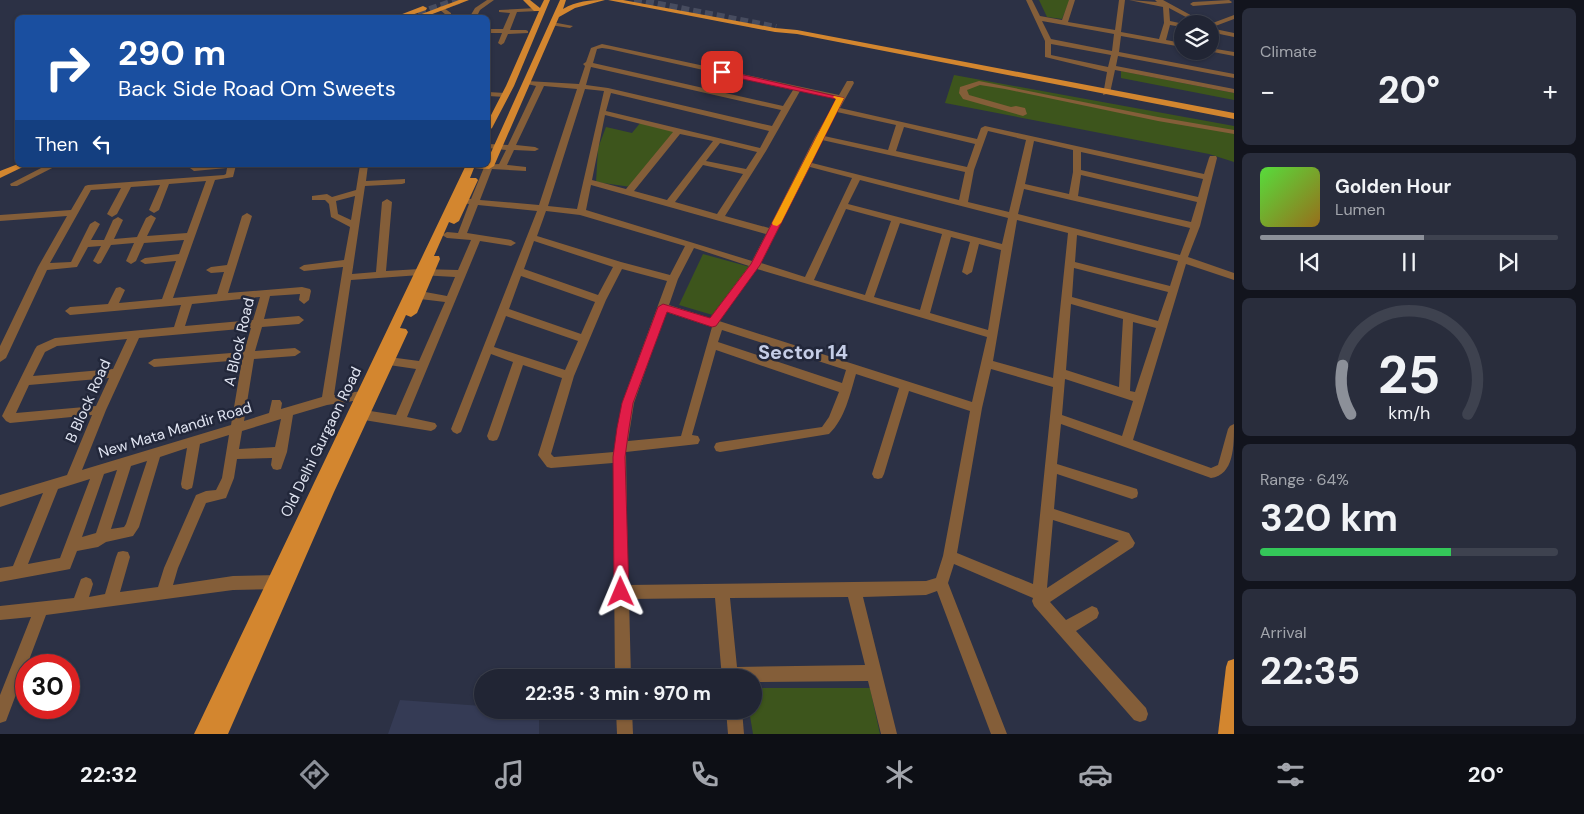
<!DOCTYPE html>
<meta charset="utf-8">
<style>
:root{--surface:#212534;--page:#292d3c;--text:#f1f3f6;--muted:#a2a5ac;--line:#3e424f;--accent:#8c9099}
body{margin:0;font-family:"DM Sans",sans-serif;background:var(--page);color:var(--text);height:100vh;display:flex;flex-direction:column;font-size:19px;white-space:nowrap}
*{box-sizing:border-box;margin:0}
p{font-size:16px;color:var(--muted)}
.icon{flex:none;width:28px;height:28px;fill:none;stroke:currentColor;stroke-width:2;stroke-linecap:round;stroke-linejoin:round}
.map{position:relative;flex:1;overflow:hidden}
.sheet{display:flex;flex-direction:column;gap:8px;padding:8px;background:#12141d;width:350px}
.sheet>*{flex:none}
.banner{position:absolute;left:15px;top:15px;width:475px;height:152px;border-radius:8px;box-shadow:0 1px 4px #0004,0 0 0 1px var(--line);background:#1a4fa0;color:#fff;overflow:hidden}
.controls{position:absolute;left:1174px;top:15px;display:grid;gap:10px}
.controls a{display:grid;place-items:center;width:45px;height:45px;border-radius:50%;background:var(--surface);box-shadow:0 1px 4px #0004,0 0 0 1px var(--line);font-size:25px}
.speed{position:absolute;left:15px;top:654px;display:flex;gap:10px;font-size:25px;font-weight:700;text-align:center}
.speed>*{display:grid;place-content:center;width:65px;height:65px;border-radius:50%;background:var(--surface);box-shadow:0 1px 4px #0004,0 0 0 1px var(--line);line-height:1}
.speed .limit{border:8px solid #d22;background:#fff;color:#111}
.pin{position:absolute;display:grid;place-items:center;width:42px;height:42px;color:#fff;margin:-21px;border-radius:10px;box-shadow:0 2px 8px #0006}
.me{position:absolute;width:55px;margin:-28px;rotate:359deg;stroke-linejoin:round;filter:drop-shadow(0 0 4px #0008)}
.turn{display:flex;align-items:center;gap:18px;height:105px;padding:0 20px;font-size:22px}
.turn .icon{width:65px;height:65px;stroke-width:2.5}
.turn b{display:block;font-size:35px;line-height:42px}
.then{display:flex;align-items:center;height:48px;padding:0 20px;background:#0003;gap:10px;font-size:19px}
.big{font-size:38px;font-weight:700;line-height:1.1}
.sheet .tile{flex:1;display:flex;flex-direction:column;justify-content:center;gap:8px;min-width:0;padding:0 18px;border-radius:8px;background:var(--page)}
.sheet .dial{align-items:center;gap:0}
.dial svg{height:130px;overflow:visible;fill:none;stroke:var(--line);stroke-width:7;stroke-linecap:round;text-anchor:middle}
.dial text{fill:var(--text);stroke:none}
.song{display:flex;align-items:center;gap:15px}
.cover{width:60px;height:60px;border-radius:8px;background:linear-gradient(135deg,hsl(110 70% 55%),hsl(40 70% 35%))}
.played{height:5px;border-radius:2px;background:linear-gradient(90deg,var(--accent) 55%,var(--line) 55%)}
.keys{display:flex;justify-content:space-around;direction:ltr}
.heat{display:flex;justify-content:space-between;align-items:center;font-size:28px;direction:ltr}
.charge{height:8px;border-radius:4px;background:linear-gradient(90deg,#34c759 64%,var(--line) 0)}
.trip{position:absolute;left:474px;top:669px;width:288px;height:50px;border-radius:25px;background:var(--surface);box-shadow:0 1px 4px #0004,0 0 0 1px var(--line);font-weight:700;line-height:50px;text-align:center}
.dock{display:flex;height:80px;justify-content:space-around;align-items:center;background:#0d0f15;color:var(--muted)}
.dock .icon{width:35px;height:35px}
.dock .selected{color:var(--accent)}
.dock b{font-size:22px;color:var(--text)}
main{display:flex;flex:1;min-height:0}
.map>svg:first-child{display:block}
.built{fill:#353b55}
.green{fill:#3d551c}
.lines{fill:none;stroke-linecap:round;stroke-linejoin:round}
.major-tunnel{stroke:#474c5f;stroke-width:8;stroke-dasharray:8 4;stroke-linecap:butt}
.minor{fill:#845e39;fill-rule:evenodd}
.major{fill:#d3862f;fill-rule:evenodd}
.route{fill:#e11d48;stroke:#92132f}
.slow{fill:#f59e0b}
.labels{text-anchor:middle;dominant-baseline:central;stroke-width:5;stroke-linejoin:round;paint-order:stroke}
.street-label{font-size:15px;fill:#e1e5f2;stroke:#22273a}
.district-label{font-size:20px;font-weight:bold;fill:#c5cde6;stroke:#22273a}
</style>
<main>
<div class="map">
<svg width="1234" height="734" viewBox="0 0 1234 734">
<rect width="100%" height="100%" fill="#2c3145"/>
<polygon class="built" points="400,700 482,706 482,710 539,710 539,734 388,734"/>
<g class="green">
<polygon points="1039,0 1070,0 1062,19 1047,17"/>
<polygon points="1121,71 1234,93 1234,100 1121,78"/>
<polygon points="954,75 1234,126 1234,162 1209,154 945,103"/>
<polygon points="641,122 678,132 631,187 596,182 598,148 606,127 632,133"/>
<polygon points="703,254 750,267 716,316 679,305"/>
<polygon points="753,688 870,688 880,734 753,734 749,710 752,710"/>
</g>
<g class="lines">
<g class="major-tunnel">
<polyline points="634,0 776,28"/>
<polyline points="407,18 459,0"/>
</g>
<g class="minor">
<polygon points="487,0 494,0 480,10 476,18 469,18 475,8"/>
<path d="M1026 0H1032L1040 16 1062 20 1069 0H1075L1068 22 1115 30 1119 0H1125L1121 32 1159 39 1164 23 1163 7 1129 0 1157 2 1155 0H1163L1207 24H1199L1169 8 1170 21 1184 24H1182V27L1170 25 1166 40 1182 43V47L1121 36 1119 52 1234 74V78L1118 56 1116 66 1234 89V93L1115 70 1110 93 1103 95 1107 72 1045 57V41ZM1042 21 1114 34 1112 51 1051 39ZM1051 44 1111 55 1108 67 1051 55Z"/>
<polygon points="1229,0 1232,2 1231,3 1193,6 1190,4 1193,2"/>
<polygon points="441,6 451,13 451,18 445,18 446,15 438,8"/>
<polygon points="536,8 538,9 538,11 517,12 510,30 526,30 528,31 528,33 508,34 504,43 501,45 498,43 502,33 488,33 488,29 503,29 510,13 499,12 499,10"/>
<polygon points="1234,15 1234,19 1210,28 1234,33 1234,37 1210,32 1210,24"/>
<polygon points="552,22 573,26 570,28 550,25 550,23"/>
<path d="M602 44 839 95 847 81H853L854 83 840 108 977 139 981 128 985 126 1204 174 1209 158 1210 156H1216L1217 158 1200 226 1188 257 1234 273V280L1186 264 1133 440 1211 468 1218 465 1228 429 1230 426 1234 424C1234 446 1234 475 1211 478L1061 424 1057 464 1137 489 1138 493 1137 497 1132 499 1057 474 1054 509 1129 533 1135 543 1133 547 1050 602 1066 620 1092 606 1097 608 1099 613 1097 618 1076 631 1146 708 1148 714 1146 720 1140 722 1134 720 1034 606 1032 601 1033 598 954 564 948 583 1007 734H991L937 591 926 595 863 597 897 734H881L868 681 752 682V678H722L715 598 629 599 631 678H615L613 463 551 468 547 467 538 455 562 378 523 365 499 436 497 440 493 441 489 440 487 436 513 362 491 354 461 432 457 434 453 432 451 429 537 211 478 205 467 233 511 240 516 243 511 246 480 241 407 417 435 423 437 426 435 429 431 431 364 420 360 418 358 415 360 412 364 410 396 415 416 369 389 365 383 361 389 357 419 361 445 302 420 299 415 295 420 291 447 296 455 277 420 275 351 280 334 395 362 391 366 393 368 396 366 399 327 405 293 415 287 452 281 469 277 470 273 469 271 465 272 458 237 459 234 478 226 498 206 503 178 568 173 585 233 576 281 575 286 577 288 582 286 587 281 589 233 590 46 615 6 721 0 723V695L31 617 0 620V606L74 598 81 579 86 577 91 579 93 584 89 597 105 594 116 557 118 552 123 551 128 552 130 557 120 592 158 587 164 568 196 495 206 491 216 490 222 478 229 435 200 444 193 484 192 488 187 490 182 488 181 484 187 448 160 457 139 527 133 536 106 542 98 547 77 551 70 569 65 570 0 582V568L13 566 43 493 0 507V495L67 475 92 415 10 423 6 421 2 416 35 349 37 346 55 338 174 327 181 305 70 315 65 311 70 307 108 304 116 288 120 287 125 290 119 303 162 299 176 261 145 264 140 261 145 258 179 254 184 240 144 243 136 261 131 264 126 261 134 243 111 245 101 263 98 264 93 261 101 246 88 247 77 267 47 270 6 358 0 362V346L38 267 67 216 0 221V215L71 210 85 186 88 185 224 175 226 174 227 168 194 171 190 168 199 165H236L233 177 215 180 173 298 217 294 224 272 211 273 206 270 211 267 227 265 242 216 247 213 252 216 228 293 302 287 310 289 311 291 309 300 304 304 299 300 300 294 270 296 264 319 299 316 304 320 299 324 262 327 255 351 295 348 301 352 295 356 254 359 244 421 269 413 272 400H280L282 403 281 409 322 397 343 267 304 271 299 268 304 265 344 260 350 227 331 217 329 204 325 200H312V196L327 194 332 197 356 190 360 165H368L366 181 405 179V183L402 184 365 186 352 274 376 272 382 202 387 199 392 202 386 271 420 269 458 270 471 240 447 238 442 235 447 232 458 233 469 204 461 203 459 201 464 198 471 199 485 165 499 164 506 150 488 148V144L508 145 536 86 523 83 527 81 579 84 585 66 583 64 586 62 591 48ZM602 48 609 49 793 90 783 106 593 63 597 49ZM591 67 781 110 772 126 608 88 586 85ZM544 86 577 89 539 205 480 200 492 169 526 171V167L507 165 514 150 535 151 539 149 535 147 516 145ZM585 89 604 91 577 209 548 206ZM800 91 837 99 815 137 769 228 725 216 766 151ZM611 93 769 131 760 148 606 111ZM837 112 896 125 888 150 824 136ZM605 115 673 132 626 189 592 180ZM904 127 975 144 967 167 896 151ZM988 131 1026 140 1009 212 968 202 974 170ZM680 134 713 141 667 200 634 191ZM822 140 965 172 959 200 812 163ZM1034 141 1073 150V172L1069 194 1025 184ZM720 143 757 152 746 169 706 161ZM1081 152 1203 179 1198 197 1081 170ZM703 165 743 174 717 214 675 202ZM810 167 852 178 805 277 761 263ZM1081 175 1197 202 1191 222 1078 196ZM860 180 1008 218 1002 244 848 204ZM206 181 187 233 147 236 156 218 151 215 146 218 137 237 114 239 123 220 118 217 113 220 104 240H91L100 224 95 221 90 224 71 262 50 263 91 190 121 188 107 214 112 217 117 214 131 187 160 185 149 210 154 213 159 210 169 184ZM591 185 766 234 752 261 586 210ZM1024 189 1190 228 1180 255 1018 214ZM355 196 351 220 338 214 336 201ZM846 209 891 221 865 295 814 280ZM546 211 580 215 685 246 670 275 621 262 537 236ZM1017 220 1068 233 1053 378 993 361ZM900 223 942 234 920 310 874 297ZM1077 235 1178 261 1170 286 1075 262ZM951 237 970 242 962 272 967 275 972 272 979 244 1001 250 988 330 930 313ZM534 241 613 267 598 295 524 269ZM694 248 749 266 710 318 669 305 678 279ZM1074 268 1168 292 1158 321 1072 297ZM622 269 667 281 622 403 614 452 554 457 551 454 574 376 606 300ZM757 269 987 337 972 402 719 321ZM521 276 595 302 581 334 509 309ZM260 297 253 320 185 326 192 304ZM1071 304 1123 319 1119 387 1066 370ZM666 312 712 327 681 436 628 441 634 403ZM506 316 578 341 565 370 494 347ZM1133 322 1156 328 1135 392 1130 391ZM251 328 244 352 154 359 148 363 154 367 242 360 231 425 82 470 106 410 139 338ZM722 330 846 370 842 383 718 342ZM127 339 113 369 33 376 45 352 57 346ZM716 350 839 392 829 417 822 427 720 442 716 443 714 447 716 451 720 452 829 434C845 419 850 394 856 374L899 388 872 474 874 478 878 479 882 478 884 474 909 391 970 411 943 556 936 578 926 581 628 585 626 452 698 444 700 440 698 436 692 435ZM991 369 1053 387 1033 584 957 553 982 408ZM109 378 96 406 16 413 29 385ZM1065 379 1133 401 1122 436 1062 415ZM281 419 275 447 239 449 242 431ZM147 461 126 524 124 527 111 529 131 466ZM117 470 96 533 82 537 104 474ZM90 479 60 558 28 564 58 489ZM1053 520 1119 541 1047 588ZM848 597 865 665 737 667 730 598Z"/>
<polygon points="1210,48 1234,52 1234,56 1208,51 1210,51"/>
<polygon points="979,81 1158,117 1234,130 1234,134 1158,121 1005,89 980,85 967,90 969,95 1011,107 1016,106 1025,108 1027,114 1023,116 963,99 959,93 960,87"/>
<polygon points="488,92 505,93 509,95 505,97 488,96"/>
<polygon points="47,165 58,165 17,186 11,186 10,184"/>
<polygon points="616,710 632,710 633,734 617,734"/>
<polygon points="726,710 742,710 744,734 728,734"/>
</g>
<g class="major">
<polygon points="459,0 469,0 422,18 411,18"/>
<polygon points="523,0 530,0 540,8 544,0 550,0 514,86 492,128 488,131 488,121 506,86 539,11 534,11"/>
<path d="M560 0H566L563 9C576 1 590 0 605 0L575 8 559 17 494 166 489 169 474 168 470 178H476L478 180 459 221 454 224 449 222 434 256H439L440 259 417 313 411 317 406 315 400 328 406 329 408 332 334 492 228 734H194L466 165H488V159Z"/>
<polygon points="608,0 623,0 775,28 797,30 1234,113 1234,119 797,34 775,32"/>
<polygon points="423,6 427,8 426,10 403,18 392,18"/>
<polygon points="18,164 27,165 0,178 0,171"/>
<polygon points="1234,659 1234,734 1218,734 1226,667 1228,661"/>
</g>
</g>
<polygon class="route" points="722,70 844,98 760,265 716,326 712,327 667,312 633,403 629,428 625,457 629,592 626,597 621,599 616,597 614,592 613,457 617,428 622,403 658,307 663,304 710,318 751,264 836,99 719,74 718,72"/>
<polygon class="slow" points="834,96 844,98 781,223 777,226 773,225 772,223 836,99 833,97"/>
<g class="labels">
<g class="street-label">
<text transform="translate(239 342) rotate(-77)">A Block Road</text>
<text transform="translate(88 401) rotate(-66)">B Block Road</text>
<text transform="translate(175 430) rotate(-17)">New Mata Mandir Road</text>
<text transform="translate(321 442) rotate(-64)">Old Delhi Gurgaon Road</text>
</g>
<g class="district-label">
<text x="803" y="352">Sector 14</text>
</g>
</g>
</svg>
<div class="controls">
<a><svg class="icon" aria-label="layers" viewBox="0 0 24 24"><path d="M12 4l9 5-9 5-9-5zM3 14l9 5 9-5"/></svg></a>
</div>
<div class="speed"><div class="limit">30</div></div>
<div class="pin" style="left:722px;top:72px;background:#d93025"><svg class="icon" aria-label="arrive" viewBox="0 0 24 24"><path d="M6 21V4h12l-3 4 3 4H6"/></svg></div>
<svg class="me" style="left:621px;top:592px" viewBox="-20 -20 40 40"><path d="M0-17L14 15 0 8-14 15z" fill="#e11d48" stroke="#fff" stroke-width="4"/></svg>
<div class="trip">22:35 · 3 min · 970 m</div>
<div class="banner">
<div class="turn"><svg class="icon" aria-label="right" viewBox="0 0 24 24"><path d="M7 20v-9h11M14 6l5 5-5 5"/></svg><div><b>290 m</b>Back Side Road Om Sweets</div></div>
<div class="then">Then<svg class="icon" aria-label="left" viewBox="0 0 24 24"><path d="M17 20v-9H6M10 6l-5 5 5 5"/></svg></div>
</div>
</div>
<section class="sheet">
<div class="tile"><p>Climate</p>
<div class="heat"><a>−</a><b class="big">20°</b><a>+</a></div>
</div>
<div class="tile">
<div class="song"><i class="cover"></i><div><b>Golden Hour</b><p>Lumen</p></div></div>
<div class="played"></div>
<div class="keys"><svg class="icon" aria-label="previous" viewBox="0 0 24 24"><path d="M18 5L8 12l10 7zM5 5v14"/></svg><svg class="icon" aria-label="pause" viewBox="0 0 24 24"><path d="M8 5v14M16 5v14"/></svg><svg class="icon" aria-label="next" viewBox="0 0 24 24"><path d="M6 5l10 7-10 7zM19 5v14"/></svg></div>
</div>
<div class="tile dial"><svg viewBox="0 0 100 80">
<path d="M14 69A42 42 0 1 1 86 69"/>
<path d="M14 69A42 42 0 0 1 9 39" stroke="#8c9099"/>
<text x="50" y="56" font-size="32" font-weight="700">25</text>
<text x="50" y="72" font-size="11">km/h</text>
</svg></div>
<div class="tile"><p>Range · 64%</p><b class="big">320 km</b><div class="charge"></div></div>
<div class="tile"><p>Arrival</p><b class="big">22:35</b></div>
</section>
</main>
<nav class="dock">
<b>22:32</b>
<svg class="icon selected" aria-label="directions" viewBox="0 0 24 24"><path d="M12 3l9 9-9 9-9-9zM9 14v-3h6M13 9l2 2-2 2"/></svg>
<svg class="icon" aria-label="music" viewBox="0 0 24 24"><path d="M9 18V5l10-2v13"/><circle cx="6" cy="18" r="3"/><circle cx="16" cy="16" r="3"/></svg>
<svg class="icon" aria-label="phone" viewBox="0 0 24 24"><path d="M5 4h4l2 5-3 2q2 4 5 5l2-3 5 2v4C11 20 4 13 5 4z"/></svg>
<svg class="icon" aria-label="climate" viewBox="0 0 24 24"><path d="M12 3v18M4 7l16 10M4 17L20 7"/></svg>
<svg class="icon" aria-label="car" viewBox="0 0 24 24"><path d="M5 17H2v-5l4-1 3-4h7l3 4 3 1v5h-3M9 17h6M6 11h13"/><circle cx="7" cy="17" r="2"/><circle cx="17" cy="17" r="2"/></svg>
<svg class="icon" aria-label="filters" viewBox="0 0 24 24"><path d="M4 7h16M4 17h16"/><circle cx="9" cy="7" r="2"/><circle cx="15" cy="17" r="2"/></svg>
<b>20°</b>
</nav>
